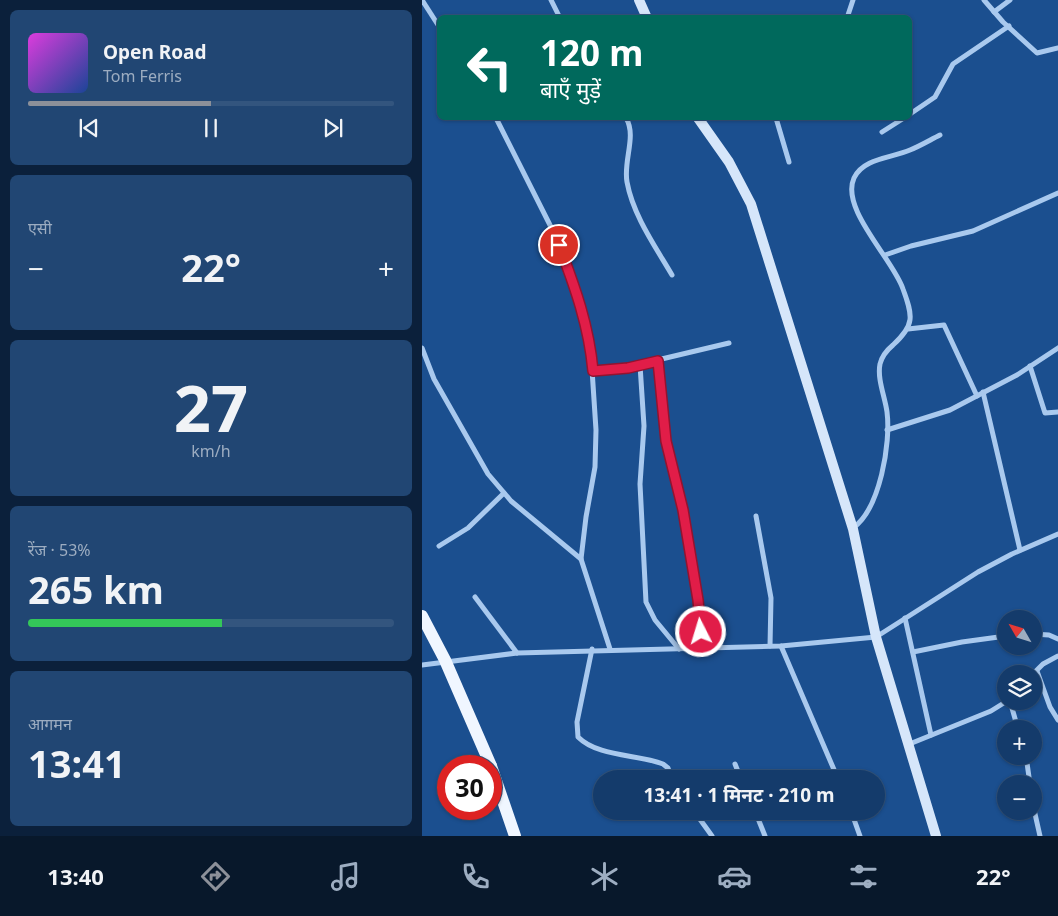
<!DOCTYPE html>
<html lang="hi">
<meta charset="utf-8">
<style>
:root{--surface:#143b6b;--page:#214673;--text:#f1f3f6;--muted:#9dadc1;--line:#33557e;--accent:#8c9099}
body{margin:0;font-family:"Noto Sans","Noto Sans Devanagari",sans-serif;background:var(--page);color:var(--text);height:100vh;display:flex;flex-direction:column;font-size:19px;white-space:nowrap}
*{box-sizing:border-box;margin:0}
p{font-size:16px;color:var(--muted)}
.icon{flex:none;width:28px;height:28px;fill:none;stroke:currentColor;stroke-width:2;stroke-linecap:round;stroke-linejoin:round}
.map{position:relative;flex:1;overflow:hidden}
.side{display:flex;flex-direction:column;gap:10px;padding:10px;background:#0b203b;width:422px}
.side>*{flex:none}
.hud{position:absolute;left:15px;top:15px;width:475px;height:105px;border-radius:8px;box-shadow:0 1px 4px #0004,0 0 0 1px var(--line);background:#00695c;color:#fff;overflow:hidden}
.needle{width:32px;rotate:309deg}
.tools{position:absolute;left:575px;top:610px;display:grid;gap:10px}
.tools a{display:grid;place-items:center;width:45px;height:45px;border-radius:50%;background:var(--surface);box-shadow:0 1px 4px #0004,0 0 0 1px var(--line);font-size:25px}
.speed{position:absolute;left:15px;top:755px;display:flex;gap:10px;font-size:25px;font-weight:700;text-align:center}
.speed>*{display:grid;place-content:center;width:65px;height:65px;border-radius:50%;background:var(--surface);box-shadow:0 1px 4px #0004,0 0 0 1px var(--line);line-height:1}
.speed .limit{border:8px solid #d22;background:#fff;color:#111}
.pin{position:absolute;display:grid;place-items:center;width:42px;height:42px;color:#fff;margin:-21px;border:2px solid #fff;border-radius:50%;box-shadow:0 1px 5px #0007}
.me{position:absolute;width:55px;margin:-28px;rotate:355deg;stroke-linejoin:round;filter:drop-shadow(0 0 4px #0008)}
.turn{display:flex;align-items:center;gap:18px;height:105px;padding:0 20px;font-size:22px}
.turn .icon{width:65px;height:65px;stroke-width:2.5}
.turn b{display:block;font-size:35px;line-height:42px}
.big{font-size:38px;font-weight:700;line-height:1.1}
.side .widget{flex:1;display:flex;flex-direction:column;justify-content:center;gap:8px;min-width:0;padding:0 18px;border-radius:8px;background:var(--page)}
.side .dial{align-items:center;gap:0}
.dial b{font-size:65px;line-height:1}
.song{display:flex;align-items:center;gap:15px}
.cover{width:60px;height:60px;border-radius:8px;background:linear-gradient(135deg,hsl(300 70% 55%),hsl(220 70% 35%))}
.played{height:5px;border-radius:2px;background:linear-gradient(90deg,var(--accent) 50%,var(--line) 50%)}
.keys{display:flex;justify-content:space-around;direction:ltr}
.heat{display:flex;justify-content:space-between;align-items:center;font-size:28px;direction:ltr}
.charge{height:8px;border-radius:4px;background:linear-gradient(90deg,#34c759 53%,var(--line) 0)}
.trip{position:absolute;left:171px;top:770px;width:292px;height:50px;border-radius:25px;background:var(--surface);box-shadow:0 1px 4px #0004,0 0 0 1px var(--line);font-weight:700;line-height:50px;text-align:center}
.dock{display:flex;height:80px;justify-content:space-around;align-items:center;background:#08182b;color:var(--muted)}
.dock .icon{width:35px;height:35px}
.dock .current{color:var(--accent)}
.dock b{font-size:22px;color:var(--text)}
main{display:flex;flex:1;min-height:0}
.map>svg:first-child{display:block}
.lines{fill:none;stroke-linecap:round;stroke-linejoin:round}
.street{stroke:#a9c9ee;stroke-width:5}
.secondary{stroke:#d6e6fa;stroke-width:10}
.primary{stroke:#f0f6ff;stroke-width:12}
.route-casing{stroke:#92132f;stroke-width:12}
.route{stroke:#e11d48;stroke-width:9}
</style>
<main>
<section class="side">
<div class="widget">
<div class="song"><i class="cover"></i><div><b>Open Road</b><p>Tom Ferris</p></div></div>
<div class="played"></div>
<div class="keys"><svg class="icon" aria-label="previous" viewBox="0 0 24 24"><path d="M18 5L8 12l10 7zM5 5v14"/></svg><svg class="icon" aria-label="pause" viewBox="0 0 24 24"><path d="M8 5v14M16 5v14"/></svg><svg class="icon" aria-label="next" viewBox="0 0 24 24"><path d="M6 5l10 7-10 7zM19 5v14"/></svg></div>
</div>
<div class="widget"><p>एसी</p>
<div class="heat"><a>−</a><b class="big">22°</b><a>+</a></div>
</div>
<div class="widget dial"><b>27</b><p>km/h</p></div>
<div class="widget"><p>रेंज · 53%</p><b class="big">265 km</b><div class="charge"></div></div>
<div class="widget"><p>आगमन</p><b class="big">13:41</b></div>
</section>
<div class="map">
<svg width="636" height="836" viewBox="0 0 636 836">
<rect width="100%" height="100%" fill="#1b4f8f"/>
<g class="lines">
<g class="street">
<polyline points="0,0 18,28"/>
<polyline points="129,0 138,18"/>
<polyline points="562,0 581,22 615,53 636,48"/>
<polyline points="572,12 588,0"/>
<polyline points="425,18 431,0"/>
<polyline points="488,114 513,97 531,64 587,26"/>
<polyline points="74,118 133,235 160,308 168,339 174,430 173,467 164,517 159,559 188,649"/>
<path d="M204 118C215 136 201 161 205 182 211 215 233 246 250 275"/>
<polyline points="354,118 367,162"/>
<polyline points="460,132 482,118"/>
<polyline points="463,255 489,246 551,231 636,193"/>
<polyline points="486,329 522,325 555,396"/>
<polyline points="0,348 12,379 66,474 89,501 159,559"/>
<polyline points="236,361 244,441 261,510 276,601 280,648"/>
<polyline points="218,365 222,426 218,484 224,602 233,620 257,649"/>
<polyline points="608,366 623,413 636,412"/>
<polyline points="171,371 206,367 307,343"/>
<polyline points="561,392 598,550"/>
<polyline points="465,430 528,410 595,375 636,348"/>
<polyline points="334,516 349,598 348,646"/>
<path d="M431 528C458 509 469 443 465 412 463 397 455 379 458 364 460 356 465 350 471 345 493 325 491 316 481 289 471 259 418 209 432 178 441 158 470 158 488 150 498 146 508 140 518 135"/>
<polyline points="17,546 46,528 82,493"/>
<polyline points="53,597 95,653"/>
<polyline points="483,618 509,735"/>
<polyline points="611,634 627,635 636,639"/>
<polyline points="359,646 416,779"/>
<path d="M170 649 155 722 156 737C176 757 215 754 241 764L246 768 250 779"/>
<polyline points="491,652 540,642 584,636"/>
<polyline points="0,665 95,653 359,646 454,637 556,572 590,554 636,534"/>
<polyline points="615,671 628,707 636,720"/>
<polyline points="611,674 621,664 636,656"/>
<polyline points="588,701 596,729"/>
<polyline points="485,745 569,711 585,701"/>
<polyline points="604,756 608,784"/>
<polyline points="313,764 319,779"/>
<polyline points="611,805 618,836"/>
<polyline points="272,811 290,836"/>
<polyline points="333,811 343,836"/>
<polyline points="429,811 438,836"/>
</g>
<g class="secondary">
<polyline points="217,0 225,18"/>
<polyline points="276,118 307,162 329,204 431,529 454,637 514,836"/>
</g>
<g class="primary">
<polyline points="0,616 23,660 69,766"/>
<polyline points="69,766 93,836"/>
</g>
</g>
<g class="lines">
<defs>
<path id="route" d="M137 245C153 287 167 326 171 371L206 368 236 361 244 441 261 510 276 600 279 632"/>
</defs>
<use href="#route" class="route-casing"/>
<use href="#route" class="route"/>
</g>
</svg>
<div class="tools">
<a><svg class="needle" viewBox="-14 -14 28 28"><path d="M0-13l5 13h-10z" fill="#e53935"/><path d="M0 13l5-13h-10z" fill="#9dadc1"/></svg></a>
<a><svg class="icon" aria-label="layers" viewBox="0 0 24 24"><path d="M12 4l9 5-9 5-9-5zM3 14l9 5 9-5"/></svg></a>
<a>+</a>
<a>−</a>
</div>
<div class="speed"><div class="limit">30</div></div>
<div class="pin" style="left:137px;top:245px;background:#d93025"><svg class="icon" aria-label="arrive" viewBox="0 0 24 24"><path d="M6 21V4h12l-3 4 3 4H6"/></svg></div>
<svg class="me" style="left:279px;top:632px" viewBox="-20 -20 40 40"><circle r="17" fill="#e11d48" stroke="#fff" stroke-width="3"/><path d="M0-11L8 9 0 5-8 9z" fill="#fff"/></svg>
<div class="trip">13:41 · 1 मिनट · 210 m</div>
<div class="hud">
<div class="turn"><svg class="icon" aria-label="left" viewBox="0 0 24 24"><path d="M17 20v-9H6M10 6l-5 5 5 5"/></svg><div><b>120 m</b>बाएँ मुड़ें</div></div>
</div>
</div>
</main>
<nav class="dock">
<b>13:40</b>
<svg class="icon current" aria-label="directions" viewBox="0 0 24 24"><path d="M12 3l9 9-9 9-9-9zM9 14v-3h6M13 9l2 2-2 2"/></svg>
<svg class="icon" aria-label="music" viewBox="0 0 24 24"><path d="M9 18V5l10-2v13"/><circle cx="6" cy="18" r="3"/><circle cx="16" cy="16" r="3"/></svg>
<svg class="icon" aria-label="phone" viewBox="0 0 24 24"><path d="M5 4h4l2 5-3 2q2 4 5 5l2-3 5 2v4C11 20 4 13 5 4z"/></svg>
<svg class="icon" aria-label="climate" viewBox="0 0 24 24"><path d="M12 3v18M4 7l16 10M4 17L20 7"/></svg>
<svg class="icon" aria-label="car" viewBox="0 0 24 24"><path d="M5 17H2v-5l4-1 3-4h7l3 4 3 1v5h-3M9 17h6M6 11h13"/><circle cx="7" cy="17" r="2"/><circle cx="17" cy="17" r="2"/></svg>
<svg class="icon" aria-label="filters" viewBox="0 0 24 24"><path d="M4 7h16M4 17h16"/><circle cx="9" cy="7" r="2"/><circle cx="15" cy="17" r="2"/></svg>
<b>22°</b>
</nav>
